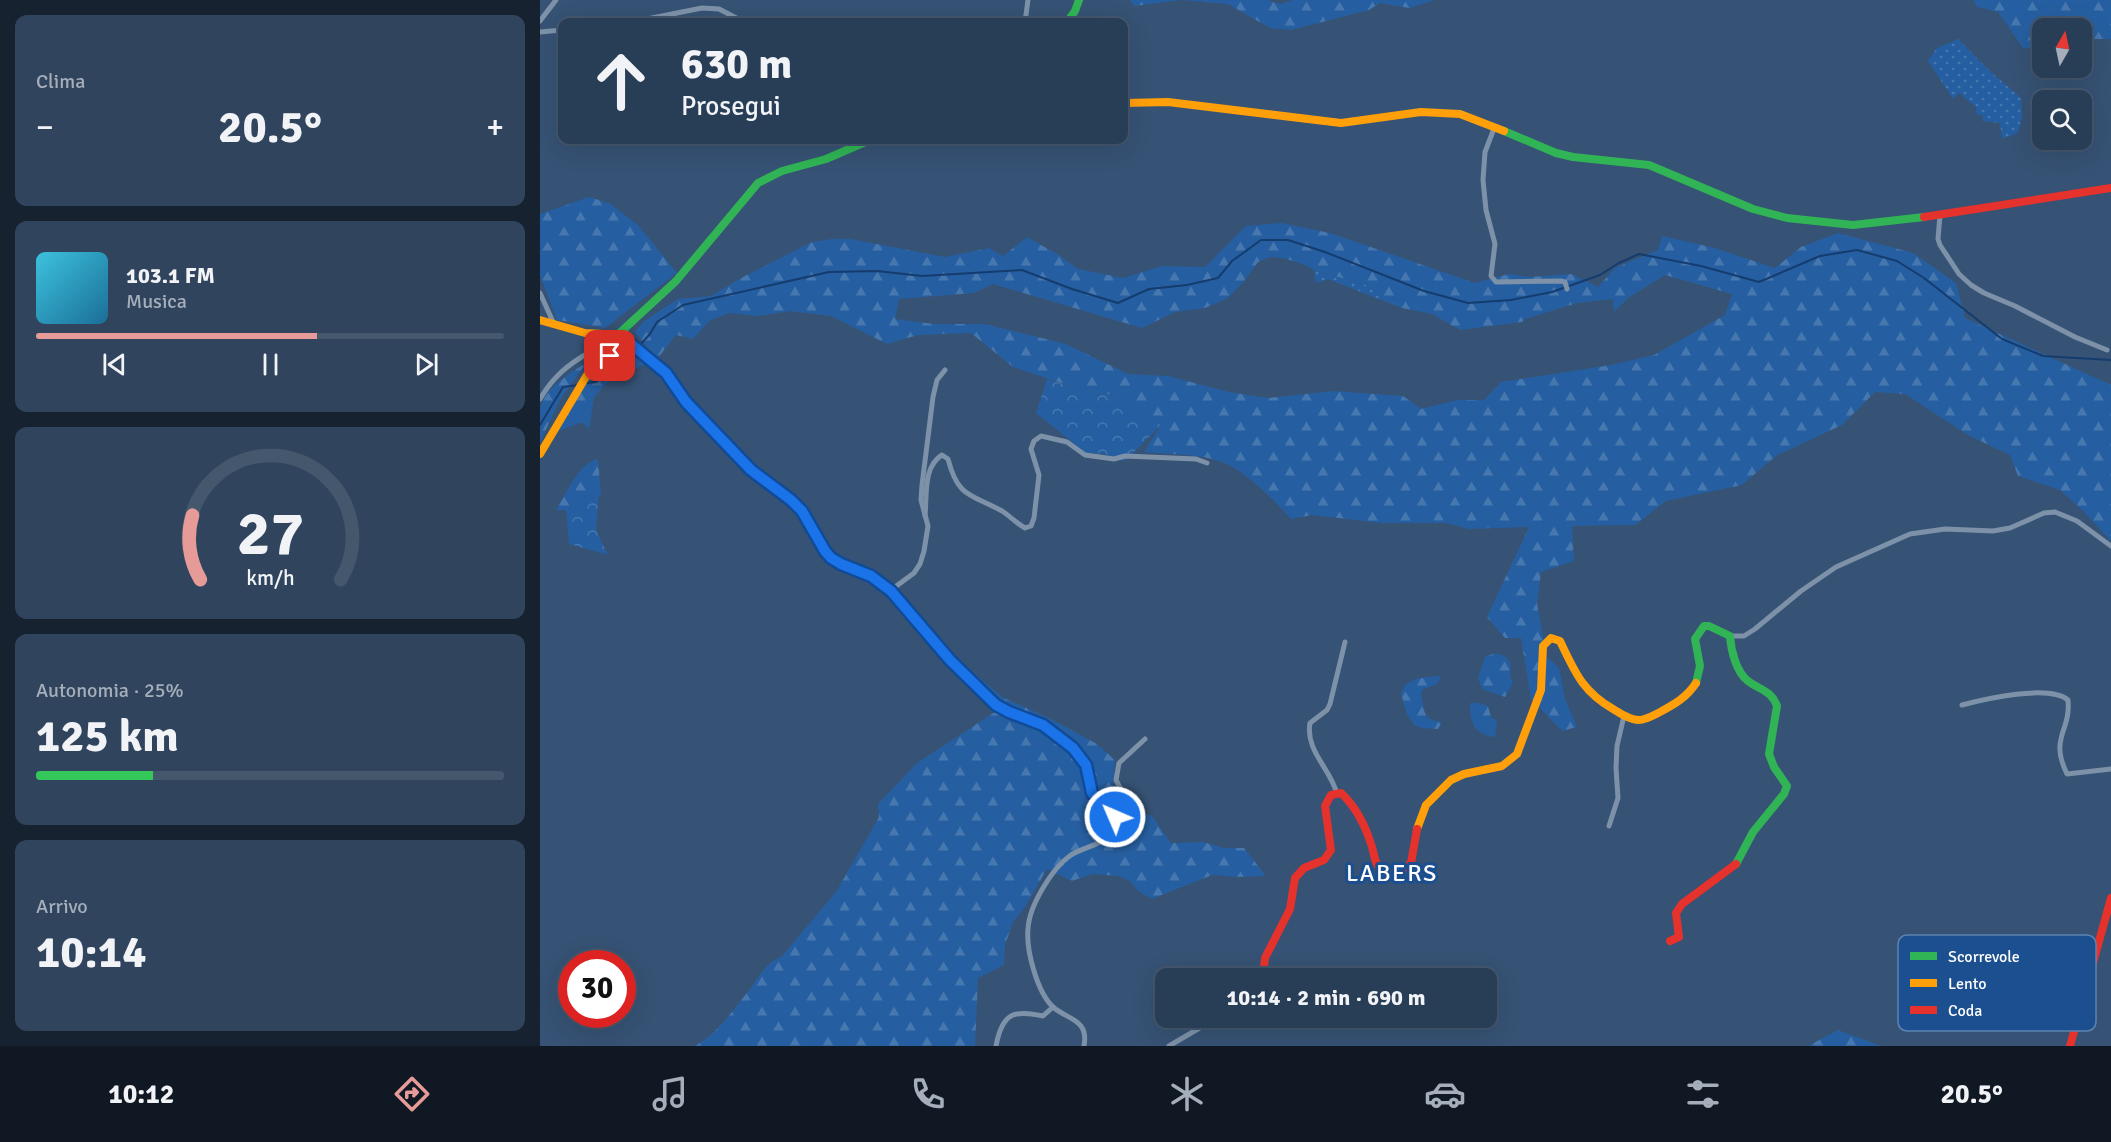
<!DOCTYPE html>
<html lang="it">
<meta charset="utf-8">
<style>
:root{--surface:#283e57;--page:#30455d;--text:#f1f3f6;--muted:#a5aeba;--line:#44576d;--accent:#e69b98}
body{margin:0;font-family:Signika,sans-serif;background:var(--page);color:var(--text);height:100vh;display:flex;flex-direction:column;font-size:22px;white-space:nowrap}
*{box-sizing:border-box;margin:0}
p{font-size:20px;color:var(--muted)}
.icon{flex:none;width:33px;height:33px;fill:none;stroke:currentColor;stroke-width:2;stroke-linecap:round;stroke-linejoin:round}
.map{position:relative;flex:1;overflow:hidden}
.details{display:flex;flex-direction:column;gap:15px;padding:15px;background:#162230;width:540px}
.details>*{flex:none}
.top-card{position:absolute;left:18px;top:18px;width:570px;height:126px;border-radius:12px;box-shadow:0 6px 24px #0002,0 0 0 2px var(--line);background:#283e57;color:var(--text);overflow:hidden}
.needle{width:39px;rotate:9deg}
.controls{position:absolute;left:1492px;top:18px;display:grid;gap:12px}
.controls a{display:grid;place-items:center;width:60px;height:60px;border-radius:12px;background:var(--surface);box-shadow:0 6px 24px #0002,0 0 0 2px var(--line);font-size:30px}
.speed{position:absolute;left:18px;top:950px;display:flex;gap:12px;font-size:30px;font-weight:700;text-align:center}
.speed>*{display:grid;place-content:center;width:78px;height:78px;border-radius:50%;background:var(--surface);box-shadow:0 6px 24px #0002,0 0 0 2px var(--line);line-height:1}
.speed .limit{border:9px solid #d22;background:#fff;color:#111}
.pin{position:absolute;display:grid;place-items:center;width:51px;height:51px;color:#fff;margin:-26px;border-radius:12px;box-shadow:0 3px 9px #0006}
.me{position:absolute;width:66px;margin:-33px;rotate:315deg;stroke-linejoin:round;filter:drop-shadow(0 0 4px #0008)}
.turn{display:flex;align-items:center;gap:21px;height:126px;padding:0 24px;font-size:27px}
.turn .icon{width:78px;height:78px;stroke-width:2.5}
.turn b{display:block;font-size:42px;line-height:51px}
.big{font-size:45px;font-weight:700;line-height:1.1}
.details .tile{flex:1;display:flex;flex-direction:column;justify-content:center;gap:9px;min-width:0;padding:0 21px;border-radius:12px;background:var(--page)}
.details .dial{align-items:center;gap:0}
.dial svg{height:156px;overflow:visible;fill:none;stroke:var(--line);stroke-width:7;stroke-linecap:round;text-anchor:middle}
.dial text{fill:var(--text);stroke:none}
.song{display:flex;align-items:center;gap:18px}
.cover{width:72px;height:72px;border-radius:9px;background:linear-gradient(135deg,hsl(190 70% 55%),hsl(200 70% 35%))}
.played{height:6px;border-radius:3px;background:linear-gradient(90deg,var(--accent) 60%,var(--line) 60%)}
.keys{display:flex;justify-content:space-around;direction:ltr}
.heat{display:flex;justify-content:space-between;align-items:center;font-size:33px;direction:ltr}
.charge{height:9px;border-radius:4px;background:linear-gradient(90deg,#34c759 25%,var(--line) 0)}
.trip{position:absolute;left:615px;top:968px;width:342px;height:60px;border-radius:12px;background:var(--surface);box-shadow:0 6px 24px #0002,0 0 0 2px var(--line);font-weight:700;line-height:60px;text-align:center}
.tabs{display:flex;height:96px;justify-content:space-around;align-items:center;background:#101923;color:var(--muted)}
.tabs .icon{width:42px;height:42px}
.tabs .current{color:var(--accent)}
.tabs b{font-size:27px;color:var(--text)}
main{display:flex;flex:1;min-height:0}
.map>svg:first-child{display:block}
.grass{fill:url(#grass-dots)}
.forest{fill:url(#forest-firs);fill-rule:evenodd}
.park{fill:url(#park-crowns)}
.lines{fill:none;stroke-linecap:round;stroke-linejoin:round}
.stream{stroke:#153c6e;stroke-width:2}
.street{stroke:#7d92a8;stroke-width:5}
.fast{stroke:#30b455;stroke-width:8}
.slow{stroke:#ff9f0a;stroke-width:8}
.jam{stroke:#e5322d;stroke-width:8}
.route-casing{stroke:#114b97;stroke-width:15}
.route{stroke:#1a73e8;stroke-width:10}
.labels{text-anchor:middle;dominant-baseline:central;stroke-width:6;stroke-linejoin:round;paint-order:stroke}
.quarter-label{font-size:24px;letter-spacing:1.5px;fill:#fff;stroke:#1b4f8f}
.key{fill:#1b4f8f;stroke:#5f84b1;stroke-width:1.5}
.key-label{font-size:16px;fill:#fff}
</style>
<main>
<section class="details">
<div class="tile"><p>Clima</p>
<div class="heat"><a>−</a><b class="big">20.5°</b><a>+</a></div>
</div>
<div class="tile">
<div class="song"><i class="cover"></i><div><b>103.1 FM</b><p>Musica</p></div></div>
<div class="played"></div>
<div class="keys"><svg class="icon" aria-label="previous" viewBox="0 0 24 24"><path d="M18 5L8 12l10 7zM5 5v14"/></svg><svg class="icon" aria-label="pause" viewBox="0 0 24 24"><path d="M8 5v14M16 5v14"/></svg><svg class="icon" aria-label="next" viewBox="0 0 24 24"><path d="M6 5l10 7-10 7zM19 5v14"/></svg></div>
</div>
<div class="tile dial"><svg viewBox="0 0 100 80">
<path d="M14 69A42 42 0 1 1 86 69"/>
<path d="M14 69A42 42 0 0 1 10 36" stroke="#e69b98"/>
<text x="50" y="56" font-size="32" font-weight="700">27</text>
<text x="50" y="72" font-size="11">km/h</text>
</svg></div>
<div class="tile"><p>Autonomia · 25%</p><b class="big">125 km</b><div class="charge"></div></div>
<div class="tile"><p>Arrivo</p><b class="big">10:14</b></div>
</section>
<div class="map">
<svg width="1571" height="1046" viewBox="0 0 1571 1046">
<defs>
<pattern id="grass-dots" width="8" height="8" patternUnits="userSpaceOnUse" patternTransform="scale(1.5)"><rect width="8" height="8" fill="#265fa1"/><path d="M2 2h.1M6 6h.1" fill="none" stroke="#4777af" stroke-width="1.8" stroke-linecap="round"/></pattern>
<pattern id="forest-firs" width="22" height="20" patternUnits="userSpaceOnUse" patternTransform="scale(1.5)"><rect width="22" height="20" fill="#265fa1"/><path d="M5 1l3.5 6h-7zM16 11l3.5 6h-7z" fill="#4777af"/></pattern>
<pattern id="park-crowns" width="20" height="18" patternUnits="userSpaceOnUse" patternTransform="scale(1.5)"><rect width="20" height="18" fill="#265fa1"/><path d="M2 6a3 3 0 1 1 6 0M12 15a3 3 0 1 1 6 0" fill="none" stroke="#4777af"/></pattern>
</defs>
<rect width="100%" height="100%" fill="#365274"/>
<g class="grass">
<polygon points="1418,39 1452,73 1481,98 1482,117 1478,133 1462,139 1460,123 1442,121 1443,116 1435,113 1437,108 1419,93 1413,99 1388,61 1397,48"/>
<polygon points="774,270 826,285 862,308 788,279 776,283"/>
</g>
<g class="forest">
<polygon points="590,0 727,0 740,4 753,0 895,0 869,8 840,3 829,10 751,30 730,28 688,4 642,0 594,6"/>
<polygon points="1433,0 1571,0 1571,39 1542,39 1542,28 1503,28 1503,49 1483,48 1458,12 1437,7"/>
<polygon points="49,197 69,203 98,225 137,273 65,328 17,320 0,275 0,214"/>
<path d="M741 223 790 233 935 283 969 274 990 277 1031 274 1058 287 1075 268 1118 250 1122 236 1175 248 1235 268 1261 247 1298 233 1373 253 1416 283 1425 318 1571 385V541L1542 510 1520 490 1478 476 1470 455 1428 435 1365 394 1335 392 1302 425 1236 456 1202 485 1126 501 1095 525 1032 526 1034 561 1001 572 997 604 1007 657 1019 668 1025 699 1037 727 1022 731 991 699 981 638H965L947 617 989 527 929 529 906 523H842L772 515 751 519C736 502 711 477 691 466 667 453 631 455 604 452L621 425 573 395 546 391 473 367 431 333 378 335 347 344 291 316 250 311 218 316 189 313 169 321 153 339 136 335 117 359 95 332 104 321 138 299 171 296 203 277 272 242 292 239H310L405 257 449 248 463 256 487 237 517 254 538 269 583 278 622 266 665 267 706 226ZM730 257 743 258 763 264 774 270 826 285 862 308 892 314 920 330 982 322 985 319 1037 303 1073 299 1074 312 1088 298 1125 275 1192 294 1185 315 1114 355 1071 365 961 382 944 400H917L881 409 863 396 793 391 727 398 689 392 628 376 588 374 526 344 444 324H394L355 319 359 299 434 293 453 284 602 328 635 312 665 308 688 298 705 280 718 262Z"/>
<path d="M85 347 108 361 107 363 67 383 54 397 49 429 42 422 16 432C28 412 62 349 85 347Z"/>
<path d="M47 362 20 400 0 442C0 432 0 418 0 408 6 387 31 373 47 362Z"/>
<path d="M58 459 61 495 26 510H16C25 496 40 461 58 459Z"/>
<polygon points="955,653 965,656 971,664 970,676 973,683 965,697 942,689 938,678 945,657"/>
<path d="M434 673 462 697 513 720 557 744 575 760 573 785 586 807 612 816 631 843 663 842 684 848H704L726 876 699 877 672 875 612 899 598 891 590 881 578 876 553 874 532 881 507 869 485 907 473 922 465 945 464 965 438 978 435 1046H155C177 1034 194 1009 210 989 220 975 225 964 242 956L296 892 339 817 338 804 377 763 455 712 429 686Z"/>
<path d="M895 676 901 677 897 684 882 690C881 695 882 699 883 704 885 718 888 720 902 722L898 729 882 728 874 725 867 714 861 694 865 685 875 679Z"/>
<path d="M930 703H940L948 706 951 717 957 721 955 737C934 735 930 722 930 703Z"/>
<polygon points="1298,1030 1341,1046 1268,1046"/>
</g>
<g class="park">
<polygon points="507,379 546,391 573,395 621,425 585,461 564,454 546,453 496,413"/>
<polygon points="59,495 56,530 68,555 29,544 26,510"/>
</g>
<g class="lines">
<g class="stream">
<polyline points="46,383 56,382 89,357 110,334 117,322 143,305 289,272 337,271 382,276 482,270 532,289 578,303 609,289 647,285 678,278 692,261 721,240 748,240 785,252 884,291 928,303 971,300 1012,292 1060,275 1079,263 1099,254 1161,266 1219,282 1280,256 1317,250 1357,261 1384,278 1462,339 1503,356 1571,360"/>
<polyline points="0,425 23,387 38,385"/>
</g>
<g class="street">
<polyline points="0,21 16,0"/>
<polyline points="92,22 162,8 179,9 204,22"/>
<polyline points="485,22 488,0"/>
<polyline points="0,32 22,30"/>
<polyline points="955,126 945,152 943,180 946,210 955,244 951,276 956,282 1021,281 1025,282 1027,289"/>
<polyline points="1400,215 1398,239 1400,245 1419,274 1431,285 1444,293 1475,306 1535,337 1567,350"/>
<polyline points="0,293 14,324"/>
<path d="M86 328 85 339 126 373 146 402 211 470 251 500 263 511 285 551 291 558 301 564 331 576 351 590 410 660 456 705 469 712 503 725 533 748 546 765 552 793 575 816C575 823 576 828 572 833 562 845 544 847 531 855 512 868 489 906 488 929 486 950 497 992 513 1007 528 1020 549 1019 544 1046"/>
<polyline points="73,351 76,347 90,345"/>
<path d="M0 399C13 377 27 365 50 352"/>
<path d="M385 516C387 496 383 466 402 455L408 459C418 498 431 494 462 511 470 516 476 523 485 528L491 526 494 518 499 475 491 449 494 441 501 436 527 442 545 455 574 459 585 456 656 459 667 463"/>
<polyline points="351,590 374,573 380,564 384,551 388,526 381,500 382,485 393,397 397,380 405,370"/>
<polyline points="1190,636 1204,636 1215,629 1261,591 1296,567 1370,534 1405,529 1453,531 1470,528 1504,513 1515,512 1537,521 1571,546"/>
<path d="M1422 705C1445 699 1509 684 1528 700 1531 732 1509 737 1527 774L1571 769"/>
<path d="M797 794C791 769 765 751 770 723L787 710 790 704 805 642"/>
<polyline points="1069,826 1078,798 1076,768 1077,746 1084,716"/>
<polyline points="573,832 583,833 591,825 591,809 576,780 579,763 605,739"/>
<path d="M456 1046C462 1014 473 1009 503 1016L513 1007"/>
<polyline points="629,1046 663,1026 702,1017"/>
</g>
<g class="fast">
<polyline points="527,22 535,11 539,0"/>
<polyline points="964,131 1016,153 1033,157 1109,165 1213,209 1247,218 1313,225 1384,217"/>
<polyline points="72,340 136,281 218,183 242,171 286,159 330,140"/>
<path d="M1156 683 1160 666 1155 639 1164 626H1169L1190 636C1191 650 1196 672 1208 681 1220 690 1232 691 1237 706L1229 754 1234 767 1247 786 1244 794 1213 832 1196 864"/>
</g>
<g class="slow">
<polyline points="584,103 628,102 801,123 881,112 920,114 964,131"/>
<polyline points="0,320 45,333 64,334 72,340 73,347 70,356 47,375 0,454"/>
<polyline points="56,335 49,343 50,352 55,358 65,358"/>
<path d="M877 829 886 805 911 780 924 774 962 766 977 754 1001 690 1003 646 1011 638 1020 641C1035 672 1042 691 1073 709 1081 714 1090 720 1099 720 1106 720 1114 715 1120 712 1135 704 1147 697 1156 683"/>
</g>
<g class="jam">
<polyline points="1384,217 1571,188"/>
<polyline points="1130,941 1139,937 1136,913 1142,904 1196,864"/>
<path d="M723 978 725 958 750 909 755 878 764 868 784 860 791 850 785 806 791 795 801 793C815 806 825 825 831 844 835 855 834 866 845 874L860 873 871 863 877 829"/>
<polyline points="1530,1046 1571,898"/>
</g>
</g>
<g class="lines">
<defs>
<polyline id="route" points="70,356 74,347 72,340 78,338 85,339 126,373 146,402 211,470 251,500 262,511 285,551 291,558 301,564 331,576 351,591 410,660 456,705 469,712 503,725 533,748 546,765 552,793 569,808 575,817"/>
</defs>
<use href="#route" class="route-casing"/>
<use href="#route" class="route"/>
</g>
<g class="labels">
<g class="quarter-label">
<text x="852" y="873">LABERS</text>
</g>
</g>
<rect x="1358" y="935" width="198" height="96" rx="9" class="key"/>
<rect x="1370" y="952" width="27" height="8" fill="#30b455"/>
<rect x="1370" y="979" width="27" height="8" fill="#ff9f0a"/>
<rect x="1370" y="1006" width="27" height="8" fill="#e5322d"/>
<g class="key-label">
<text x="1408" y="962">Scorrevole</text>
<text x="1408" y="989">Lento</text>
<text x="1408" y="1016">Coda</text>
</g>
</svg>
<div class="controls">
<a><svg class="needle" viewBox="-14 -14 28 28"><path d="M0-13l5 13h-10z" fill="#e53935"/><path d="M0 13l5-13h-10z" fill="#a5aeba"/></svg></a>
<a><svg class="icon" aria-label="search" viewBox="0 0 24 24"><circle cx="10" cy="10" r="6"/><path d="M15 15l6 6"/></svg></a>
</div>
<div class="speed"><div class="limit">30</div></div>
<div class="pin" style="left:70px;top:356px;background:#d93025"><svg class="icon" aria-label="arrive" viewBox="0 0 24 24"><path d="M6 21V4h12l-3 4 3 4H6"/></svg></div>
<svg class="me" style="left:575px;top:817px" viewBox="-20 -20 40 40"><circle r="17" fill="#1a73e8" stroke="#fff" stroke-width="3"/><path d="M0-11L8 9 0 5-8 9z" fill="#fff"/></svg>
<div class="trip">10:14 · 2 min · 690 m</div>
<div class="top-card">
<div class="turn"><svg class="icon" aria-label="ahead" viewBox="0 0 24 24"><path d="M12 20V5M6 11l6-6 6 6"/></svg><div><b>630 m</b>Prosegui</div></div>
</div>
</div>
</main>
<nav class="tabs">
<b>10:12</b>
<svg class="icon current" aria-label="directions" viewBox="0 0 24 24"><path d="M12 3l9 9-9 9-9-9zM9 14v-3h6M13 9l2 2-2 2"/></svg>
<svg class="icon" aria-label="music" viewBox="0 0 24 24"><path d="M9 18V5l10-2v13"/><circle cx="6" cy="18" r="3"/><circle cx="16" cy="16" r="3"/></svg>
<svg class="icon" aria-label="phone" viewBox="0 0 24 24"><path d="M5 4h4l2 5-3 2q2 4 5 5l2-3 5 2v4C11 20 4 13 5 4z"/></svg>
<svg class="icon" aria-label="climate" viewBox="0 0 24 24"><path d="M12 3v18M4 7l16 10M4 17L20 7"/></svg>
<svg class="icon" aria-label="car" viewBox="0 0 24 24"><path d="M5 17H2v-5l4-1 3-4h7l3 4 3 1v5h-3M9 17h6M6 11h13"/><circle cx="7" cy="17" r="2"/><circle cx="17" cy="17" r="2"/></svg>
<svg class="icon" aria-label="filters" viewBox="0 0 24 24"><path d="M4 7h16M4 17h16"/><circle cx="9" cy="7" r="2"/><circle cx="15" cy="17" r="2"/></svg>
<b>20.5°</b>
</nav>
